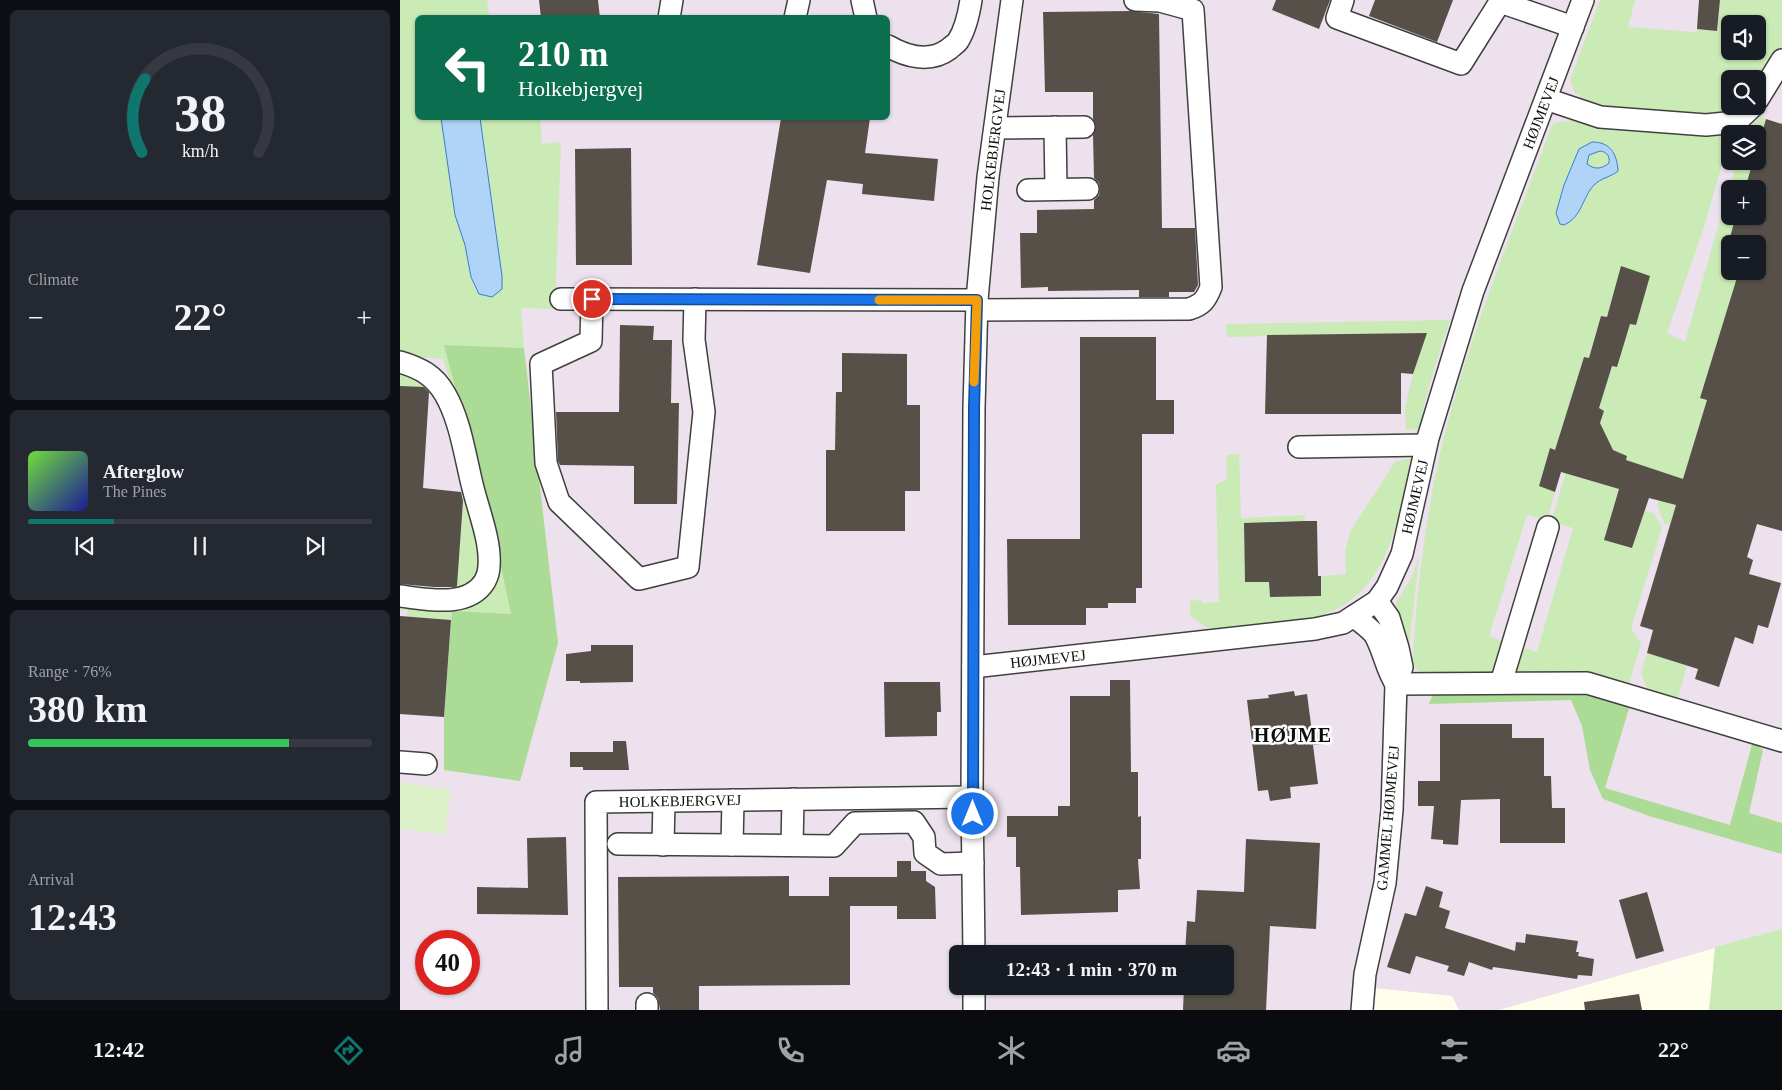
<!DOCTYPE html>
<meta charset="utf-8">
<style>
:root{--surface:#171b24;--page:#242831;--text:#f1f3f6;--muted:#9ea1a6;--line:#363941;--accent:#0f766e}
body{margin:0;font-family:"Times New Roman",serif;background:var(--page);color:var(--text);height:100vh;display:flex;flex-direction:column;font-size:19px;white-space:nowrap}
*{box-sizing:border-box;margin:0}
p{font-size:16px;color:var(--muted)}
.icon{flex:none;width:28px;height:28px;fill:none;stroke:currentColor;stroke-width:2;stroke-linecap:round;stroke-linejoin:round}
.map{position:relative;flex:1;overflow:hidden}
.details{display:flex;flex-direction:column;gap:10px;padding:10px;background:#0d0f14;width:400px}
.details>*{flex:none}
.banner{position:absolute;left:15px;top:15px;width:475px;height:105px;border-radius:8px;box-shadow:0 1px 4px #0004;background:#0b6e4f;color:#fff;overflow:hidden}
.tools{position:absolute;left:1321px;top:15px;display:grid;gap:10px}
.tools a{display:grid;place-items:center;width:45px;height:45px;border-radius:8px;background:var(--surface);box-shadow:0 1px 4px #0004;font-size:25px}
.speed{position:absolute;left:15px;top:930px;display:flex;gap:10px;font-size:25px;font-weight:700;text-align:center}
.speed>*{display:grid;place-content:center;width:65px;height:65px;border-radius:50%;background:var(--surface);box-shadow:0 1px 4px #0004;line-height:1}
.speed .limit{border:8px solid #d22;background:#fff;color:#111}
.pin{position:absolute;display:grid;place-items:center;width:42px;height:42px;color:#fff;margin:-21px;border:2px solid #fff;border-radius:50%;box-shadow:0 1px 5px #0007}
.me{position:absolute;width:55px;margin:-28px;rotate:0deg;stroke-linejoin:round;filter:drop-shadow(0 0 4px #0008)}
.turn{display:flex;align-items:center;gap:18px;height:105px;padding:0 20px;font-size:22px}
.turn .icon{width:65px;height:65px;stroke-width:2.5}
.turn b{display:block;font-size:35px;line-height:42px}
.big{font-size:38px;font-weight:700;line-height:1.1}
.details .card{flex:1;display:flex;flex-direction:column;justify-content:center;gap:8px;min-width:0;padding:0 18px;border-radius:8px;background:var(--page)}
.details .dial{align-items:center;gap:0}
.dial svg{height:130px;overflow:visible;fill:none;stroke:var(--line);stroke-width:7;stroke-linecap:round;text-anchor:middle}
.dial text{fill:var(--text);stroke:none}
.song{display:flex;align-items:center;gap:15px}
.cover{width:60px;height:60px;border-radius:8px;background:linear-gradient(135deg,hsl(100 70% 55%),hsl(240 70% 35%))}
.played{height:5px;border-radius:2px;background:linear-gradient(90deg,var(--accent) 25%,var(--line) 25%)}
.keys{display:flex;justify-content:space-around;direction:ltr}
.heat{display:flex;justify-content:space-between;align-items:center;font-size:28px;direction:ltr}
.charge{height:8px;border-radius:4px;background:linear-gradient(90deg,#34c759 76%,var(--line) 0)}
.trip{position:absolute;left:549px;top:945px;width:285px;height:50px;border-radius:8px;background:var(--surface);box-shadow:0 1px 4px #0004;font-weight:700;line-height:50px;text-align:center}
.tabs{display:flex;height:80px;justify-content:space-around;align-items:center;background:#090b0e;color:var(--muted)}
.tabs .icon{width:35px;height:35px}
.tabs .on{color:var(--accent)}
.tabs b{font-size:22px;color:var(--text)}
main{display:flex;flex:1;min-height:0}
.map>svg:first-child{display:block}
.industrial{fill:#ece1ec;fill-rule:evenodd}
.green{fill:#caeab6;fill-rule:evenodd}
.forest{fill:#abdb94}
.pitch{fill:#ddf1c8}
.water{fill:#b0d3f8;stroke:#357ed0;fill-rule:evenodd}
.building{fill:#565049}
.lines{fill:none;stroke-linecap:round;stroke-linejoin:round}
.minor-casing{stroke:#404040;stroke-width:24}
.minor{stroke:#fff;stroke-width:21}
.route-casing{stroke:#114b97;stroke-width:12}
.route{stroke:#1a73e8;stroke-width:9}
.slow{stroke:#f59e0b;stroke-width:9}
.labels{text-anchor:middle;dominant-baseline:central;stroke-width:5;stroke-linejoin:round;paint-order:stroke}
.street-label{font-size:15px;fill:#0d0d0d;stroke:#fff}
.district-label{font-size:20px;font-weight:bold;letter-spacing:1px;fill:#0d0d0d;stroke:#fff}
</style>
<main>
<section class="details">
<div class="card dial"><svg viewBox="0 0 100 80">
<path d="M14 69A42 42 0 1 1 86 69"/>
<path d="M14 69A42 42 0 0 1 16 24" stroke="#0f766e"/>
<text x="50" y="56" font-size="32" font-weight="700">38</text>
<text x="50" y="72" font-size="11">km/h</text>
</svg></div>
<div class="card"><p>Climate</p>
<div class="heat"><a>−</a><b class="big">22°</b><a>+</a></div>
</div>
<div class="card">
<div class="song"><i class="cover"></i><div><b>Afterglow</b><p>The Pines</p></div></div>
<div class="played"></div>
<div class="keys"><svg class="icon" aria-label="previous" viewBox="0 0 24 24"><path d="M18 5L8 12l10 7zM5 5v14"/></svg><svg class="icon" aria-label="pause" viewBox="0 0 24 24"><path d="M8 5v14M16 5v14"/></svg><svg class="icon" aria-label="next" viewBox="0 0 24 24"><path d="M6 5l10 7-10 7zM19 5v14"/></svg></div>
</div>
<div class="card"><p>Range · 76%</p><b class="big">380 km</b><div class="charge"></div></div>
<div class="card"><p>Arrival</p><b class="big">12:43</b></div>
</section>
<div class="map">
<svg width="1382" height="1010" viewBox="0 0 1382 1010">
<rect width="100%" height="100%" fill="#fffeed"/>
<path class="industrial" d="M0 0H1382V929L1099 1010H1059L1052 996 974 988 951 998 950 1010H0ZM18 18H488V118H18ZM1330 24H1358V51H1330ZM1330 79H1358V106H1330ZM1330 134H1358V161H1330ZM1330 189H1358V216H1330ZM1330 244H1358V271H1330ZM26 941H69V984H26ZM558 954H825V986H558Z"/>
<g class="green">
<polygon points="0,0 87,0 89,17 18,18 18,118 140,118 142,144 161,142 155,309 121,308 124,348 45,345 95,538 111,614 52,611 51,620 7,617 7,610 0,610 0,604 93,580 57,405 43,359 0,356"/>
<path d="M1200 0H1235L1228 27 1296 32 1297 29 1317 31 1320 0H1382V45L1358 84V79H1330V106H1343L1339 111 1320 116 1219 108 1181 100 1180 94H1175L1170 80ZM1330 24H1358V51H1330Z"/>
<polygon points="1361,117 1366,119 1358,147 1358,134 1345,134 1346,129"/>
<path d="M1172 120 1252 131 1316 135 1320 137 1325 146 1320 172 1303 230 1267 333 1285 342 1337 161H1353L1345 189H1330V216H1336L1327 245 1330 246V271H1339L1301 398 1307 400 1282 484 1261 472 1226 460 1227 456 1213 450 1199 423V408L1212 366H1217L1230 324 1236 325 1250 276 1221 267 1207 317 1201 316 1189 358 1184 357 1155 450 1150 448 1139 486 1155 492 1147 520 1127 515 1089 636 1107 643 1094 676 1024 675 1012 665C1017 588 1026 511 1044 437 1071 330 1114 228 1152 125L1155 123ZM1192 142C1212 142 1221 154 1215 173 1206 177 1197 180 1192 188 1182 201 1180 218 1164 225L1160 224 1156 213 1164 185 1179 149Z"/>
<path d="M1200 151C1207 152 1210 156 1209 163 1202 169 1195 170 1187 164L1189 155Z"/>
<path d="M1050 320C1038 356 1026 392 1019 429L1006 430 1005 408 1013 374 1027 333 827 337 826 324Z"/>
<polygon points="0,369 29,388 0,386"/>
<path d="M839 454 841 518 905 515 904 521 844 523 845 582H869L870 597 921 596V576L946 574 945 552 950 532 995 462 1012 458C994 531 989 604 900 621 889 623 877 624 866 625 856 626 820 631 813 629 805 627 797 621 790 616V601L801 600 802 603 819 602 816 485 826 479 827 472 826 455Z"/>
<polygon points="1167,469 1169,475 1232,493 1204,539 1232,548 1245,511 1254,513 1262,528 1231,628 1241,644 1228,687 1114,674 1118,646 1137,652 1173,528 1151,522"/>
<polygon points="64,492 83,548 77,581 56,594"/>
<polygon points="1260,496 1277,501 1270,525 1265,524 1257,506"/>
<polygon points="1019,555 1008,659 995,609 997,601 1012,577"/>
<polygon points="1247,653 1287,666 1277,701 1250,693 1241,675"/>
<polygon points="1382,929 1382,1010 1309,1010 1315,947"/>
</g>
<g class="forest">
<polygon points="44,345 124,348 158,643 120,781 44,770 44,717 52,611 111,614 95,538"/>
<polygon points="1183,691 1230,705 1205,788 1330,825 1353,741 1363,750 1349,813 1382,823 1382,854 1249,816 1203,799 1190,770 1182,726 1171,700 1029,704 1033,694"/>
</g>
<polygon class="pitch" points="0,782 51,790 45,835 0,828"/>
<g class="water">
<polygon points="41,118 80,118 102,276 102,289 92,297 79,294 71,277 65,245 55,215"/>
<path d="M1192 142C1210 142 1217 153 1218 171 1211 177 1201 178 1194 185 1182 198 1182 217 1164 225L1160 224 1156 213 1164 185 1179 149ZM1200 151C1207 152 1210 156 1209 163 1202 169 1195 170 1187 164L1189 155Z"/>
</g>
<g class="building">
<polygon points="139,0 198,0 200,18 141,18"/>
<polygon points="876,0 930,0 919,29 872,10"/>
<polygon points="975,0 1053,0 1037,42 969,16"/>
<polygon points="1299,0 1320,0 1317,31 1297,29"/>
<polygon points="730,11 759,14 762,228 795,228 798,285 794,292 769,292 769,297 739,297 739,290 648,291 648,287 621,288 620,233 637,233 637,210 694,209 694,200 699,195 700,189 699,183 694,178 693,135 696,126 693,119 693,92 645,92 643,12"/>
<polygon points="381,118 470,118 465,153 538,159 534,201 462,194 463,184 427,180 410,273 357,265"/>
<polygon points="1366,119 1382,124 1382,531 1357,524 1347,557 1353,560 1349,574 1381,583 1368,628 1358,625 1353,644 1335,637 1319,687 1295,679 1298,669 1247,653 1253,630 1240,626 1276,505 1249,498 1232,548 1204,540 1219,489 1161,472 1155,492 1139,486 1150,448 1155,450 1184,357 1189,358 1201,316 1207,317 1221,266 1250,276 1236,325 1230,324 1217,367 1212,366 1199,408 1204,411 1200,423 1213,450 1227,456 1226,460 1283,479 1307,400 1300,398 1339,271 1358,271 1358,244 1328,244 1336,216 1358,216 1358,189 1345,189 1353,161 1358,161 1358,147"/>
<polygon points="231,148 232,265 176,265 175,149"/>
<polygon points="220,325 254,326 253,340 272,340 271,403 279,403 277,504 234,504 234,466 160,465 158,461 156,412 219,412"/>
<polygon points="1027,333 1013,374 1001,373 1001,414 865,414 867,335"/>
<polygon points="680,337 756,337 756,400 774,400 774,434 742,434 742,588 736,588 736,603 708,603 708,608 686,608 686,625 608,625 607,539 680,539"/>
<polygon points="442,353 507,354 507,405 520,405 520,491 505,491 505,531 426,531 426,450 435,450 436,392 442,392"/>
<polygon points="0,386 24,387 29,392 23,488 61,492 63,501 57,586 55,587 34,587 0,584"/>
<polygon points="904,521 917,521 918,576 921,576 921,596 870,597 869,582 845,582 844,523"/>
<polygon points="0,616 51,620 44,717 0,714"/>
<polygon points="191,645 233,645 233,682 180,683 180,681 166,681 166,654 191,651"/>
<polygon points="710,680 730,680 731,772 738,772 738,817 741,816 741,859 738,859 740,889 718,890 718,912 621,915 620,867 616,867 616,837 607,837 607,816 658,816 658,806 670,806 670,696 710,696"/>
<polygon points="484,682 540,682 541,712 537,712 537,736 485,737"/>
<polygon points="894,691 895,696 907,694 912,732 923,731 924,744 913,745 918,784 890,787 891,798 870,801 868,790 858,791 847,700 869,698 868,695"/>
<polygon points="1040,724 1112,724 1112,738 1144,738 1144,776 1151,776 1152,808 1165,808 1165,843 1100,843 1100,799 1061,800 1058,845 1043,844 1043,840 1031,839 1034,806 1018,806 1018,781 1040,781"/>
<polygon points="213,741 226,741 229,770 183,770 183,767 170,767 170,752 213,752"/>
<polygon points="166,837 168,915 77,914 77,887 128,888 127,838"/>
<polygon points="846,839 920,843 916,929 870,926 866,1010 783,1010 784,986 825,986 825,954 785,954 787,921 795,922 797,890 844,892"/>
<polygon points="497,861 511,861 511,871 526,871 526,881 535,887 536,919 497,919 497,906 450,906 450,985 299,986 299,1010 260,1010 258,998 253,993 253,987 219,987 218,877 389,876 389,896 429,896 429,877 497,877"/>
<polygon points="1026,886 1043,892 1039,907 1050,911 1045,928 1115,951 1116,942 1125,943 1126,934 1178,941 1176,952 1179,952 1178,956 1194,959 1192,976 1178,975 1177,979 1093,967 1092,970 1069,962 1064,976 1047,971 1049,966 1016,956 1010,974 987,967 1005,913 1016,916"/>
<polygon points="1247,892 1264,951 1236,959 1219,900"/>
<polygon points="1239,994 1242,1010 1185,1010 1184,1002"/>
</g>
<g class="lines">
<defs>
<g id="minor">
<polyline points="462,0 466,18"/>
<polyline points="943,0 937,18 1061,64 1100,2"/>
<polyline points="1100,0 1100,2 1173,27"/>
<polyline points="269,18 272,0"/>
<polyline points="395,18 399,0"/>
<path d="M488 46C507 57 530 63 549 49 552 46 556 44 558 41 565 30 569 13 571 0"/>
<polyline points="1146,99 1200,117 1306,125 1336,122 1353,106"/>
<polyline points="1358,99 1382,60"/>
<polyline points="655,127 656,189"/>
<polyline points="595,128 684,127"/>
<polyline points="628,190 688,189"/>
<polyline points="161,299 577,300"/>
<polyline points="192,299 191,341 141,364 146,463 159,502 239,579 288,567 304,412 294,340 295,299"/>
<path d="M577 310 789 309C802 305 806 300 811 287L793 10 760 1 735 0"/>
<path d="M0 362C20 368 34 375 45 394 61 422 65 457 73 488 79 512 91 542 89 566 89 570 87 577 85 581 68 609 26 599 0 596"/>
<polyline points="899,447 1026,445"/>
<path d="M954 616C960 622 970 628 975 635 984 651 986 669 996 684"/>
<polyline points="573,667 915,629 943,623 977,601 987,587 1002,554 1028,438 1073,291 1183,0"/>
<polyline points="1101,683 1148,527"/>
<polyline points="996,684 1187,683 1382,741"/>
<polyline points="0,762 26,764"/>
<polyline points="218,844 434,846 455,823 514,822 524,837 525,853 541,864 573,863"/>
<polyline points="263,845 264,801"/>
<polyline points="332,845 333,800"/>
<polyline points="392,845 393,799"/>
<polyline points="574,954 572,797 574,408 577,300 588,177 612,0"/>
<polyline points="574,986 574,1010"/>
<polyline points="197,1010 196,802 572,797"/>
<polyline points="247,1010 247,1004"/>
<polyline points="962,1010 965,974 985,883 992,810 996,684 1002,667 998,648 989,618 977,601"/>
</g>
</defs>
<use href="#minor" class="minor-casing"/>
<use href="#minor" class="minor"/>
</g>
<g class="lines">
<defs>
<polyline id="route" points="192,299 577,300 574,408 573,814"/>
</defs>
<use href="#route" class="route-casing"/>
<use href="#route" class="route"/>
<polyline class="slow" points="479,300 577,300 574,382"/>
</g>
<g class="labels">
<g class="street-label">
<text transform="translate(1141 113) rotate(-69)">HØJMEVEJ</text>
<text transform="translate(593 150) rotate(-83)">HOLKEBJERGVEJ</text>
<text transform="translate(1015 497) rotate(-77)">HØJMEVEJ</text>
<text transform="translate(648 659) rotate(-6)">HØJMEVEJ</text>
<text transform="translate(280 801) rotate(-1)">HOLKEBJERGVEJ</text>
<text transform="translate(988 818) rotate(-85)">GAMMEL HØJMEVEJ</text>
</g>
<g class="district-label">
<text x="893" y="735">HØJME</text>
</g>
</g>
</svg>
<div class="tools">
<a><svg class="icon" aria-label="sound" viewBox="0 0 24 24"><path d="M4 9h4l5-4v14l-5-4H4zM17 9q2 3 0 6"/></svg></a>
<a><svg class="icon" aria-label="search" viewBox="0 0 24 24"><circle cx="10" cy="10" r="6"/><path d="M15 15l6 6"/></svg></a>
<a><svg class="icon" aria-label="layers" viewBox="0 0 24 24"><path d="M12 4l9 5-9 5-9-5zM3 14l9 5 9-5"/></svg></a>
<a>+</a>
<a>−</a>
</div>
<div class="speed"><div class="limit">40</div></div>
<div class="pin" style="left:192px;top:299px;background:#d93025"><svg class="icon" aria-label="arrive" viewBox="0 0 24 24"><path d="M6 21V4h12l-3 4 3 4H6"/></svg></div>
<svg class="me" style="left:573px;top:814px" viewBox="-20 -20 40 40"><circle r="17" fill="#1a73e8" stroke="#fff" stroke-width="3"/><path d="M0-11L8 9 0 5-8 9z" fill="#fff"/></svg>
<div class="trip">12:43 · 1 min · 370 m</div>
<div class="banner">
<div class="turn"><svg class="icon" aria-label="left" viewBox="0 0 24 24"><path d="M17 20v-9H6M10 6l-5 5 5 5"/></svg><div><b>210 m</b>Holkebjergvej</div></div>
</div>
</div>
</main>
<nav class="tabs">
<b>12:42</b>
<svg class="icon on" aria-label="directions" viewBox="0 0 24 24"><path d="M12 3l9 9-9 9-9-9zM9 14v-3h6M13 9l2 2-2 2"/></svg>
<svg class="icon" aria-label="music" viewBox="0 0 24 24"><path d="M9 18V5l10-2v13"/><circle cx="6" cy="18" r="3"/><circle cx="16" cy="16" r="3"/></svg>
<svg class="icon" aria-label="phone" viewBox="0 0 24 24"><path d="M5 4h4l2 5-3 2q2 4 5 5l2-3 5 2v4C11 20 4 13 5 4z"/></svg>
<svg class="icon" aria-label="climate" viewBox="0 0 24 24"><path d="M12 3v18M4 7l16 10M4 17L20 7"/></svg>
<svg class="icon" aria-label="car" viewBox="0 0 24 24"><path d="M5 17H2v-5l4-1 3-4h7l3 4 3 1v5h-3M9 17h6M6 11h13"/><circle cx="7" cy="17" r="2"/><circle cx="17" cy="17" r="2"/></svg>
<svg class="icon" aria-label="filters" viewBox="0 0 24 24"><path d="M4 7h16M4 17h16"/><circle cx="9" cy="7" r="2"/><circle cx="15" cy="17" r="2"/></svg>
<b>22°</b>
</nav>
